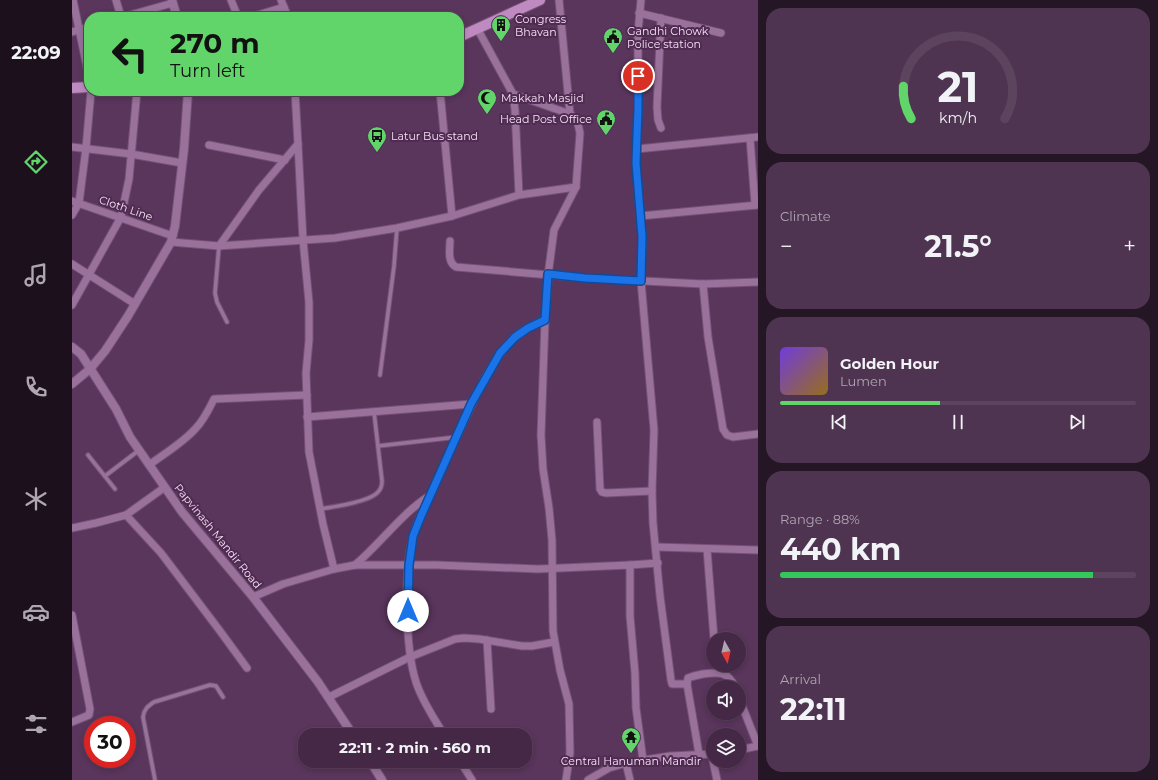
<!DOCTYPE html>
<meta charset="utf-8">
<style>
:root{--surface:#442845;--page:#4e3450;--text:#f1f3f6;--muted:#afa6b3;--line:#5c445e;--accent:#61d46a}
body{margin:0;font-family:Montserrat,sans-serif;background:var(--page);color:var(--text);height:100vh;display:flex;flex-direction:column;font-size:15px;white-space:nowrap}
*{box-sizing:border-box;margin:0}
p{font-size:13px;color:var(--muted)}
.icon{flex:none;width:22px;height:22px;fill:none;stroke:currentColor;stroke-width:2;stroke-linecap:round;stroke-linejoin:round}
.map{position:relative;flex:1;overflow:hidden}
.side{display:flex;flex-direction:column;gap:8px;padding:8px;background:#251626;width:400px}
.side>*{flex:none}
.top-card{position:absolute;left:12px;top:12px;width:380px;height:84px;border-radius:16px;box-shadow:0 2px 6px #0003,0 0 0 1px var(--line);background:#61d46a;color:#111;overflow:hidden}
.needle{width:26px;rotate:172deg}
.tools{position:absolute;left:634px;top:632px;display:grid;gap:8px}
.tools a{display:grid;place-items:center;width:40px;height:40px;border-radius:50%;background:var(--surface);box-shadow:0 2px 6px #0003,0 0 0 1px var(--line);font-size:20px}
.speed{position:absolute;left:12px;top:716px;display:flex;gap:8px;font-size:20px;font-weight:700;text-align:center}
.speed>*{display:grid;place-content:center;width:52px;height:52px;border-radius:50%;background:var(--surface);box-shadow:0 2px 6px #0003,0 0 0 1px var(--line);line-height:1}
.speed .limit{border:6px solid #d22;background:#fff;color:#111}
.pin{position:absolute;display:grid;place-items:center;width:34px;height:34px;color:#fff;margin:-17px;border:2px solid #fff;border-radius:50%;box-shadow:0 1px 4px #0007}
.me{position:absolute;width:44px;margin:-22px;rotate:0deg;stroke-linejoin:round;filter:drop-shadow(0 0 3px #0008)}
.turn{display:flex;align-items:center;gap:14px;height:84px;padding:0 20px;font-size:18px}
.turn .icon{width:52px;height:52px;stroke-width:2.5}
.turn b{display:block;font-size:28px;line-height:34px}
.big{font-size:30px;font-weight:700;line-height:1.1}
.side .tile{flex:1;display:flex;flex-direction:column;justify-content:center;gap:6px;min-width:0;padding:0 14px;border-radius:16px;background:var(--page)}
.side .dial{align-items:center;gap:0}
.dial svg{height:104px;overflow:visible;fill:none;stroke:var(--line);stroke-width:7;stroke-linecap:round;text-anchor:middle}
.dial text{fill:var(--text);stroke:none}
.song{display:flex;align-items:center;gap:12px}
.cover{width:48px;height:48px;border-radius:6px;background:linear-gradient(135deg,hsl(260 70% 55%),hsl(40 70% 35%))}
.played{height:4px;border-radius:2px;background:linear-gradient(90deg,var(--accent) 45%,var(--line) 45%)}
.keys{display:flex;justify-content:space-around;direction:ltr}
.heat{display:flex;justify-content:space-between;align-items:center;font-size:22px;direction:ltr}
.charge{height:6px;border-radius:3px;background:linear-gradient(90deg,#34c759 88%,var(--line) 0)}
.trip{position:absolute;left:226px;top:728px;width:234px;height:40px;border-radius:16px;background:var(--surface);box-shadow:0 2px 6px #0003,0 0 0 1px var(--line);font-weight:700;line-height:40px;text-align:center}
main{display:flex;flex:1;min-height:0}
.tabs{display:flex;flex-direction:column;width:72px;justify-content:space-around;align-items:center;background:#1b101c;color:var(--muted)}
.tabs .icon{width:28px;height:28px}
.tabs .on{color:var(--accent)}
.tabs b{font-size:18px;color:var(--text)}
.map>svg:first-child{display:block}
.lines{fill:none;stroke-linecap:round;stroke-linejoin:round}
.service-casing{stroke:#725274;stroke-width:5.5}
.minor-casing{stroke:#725274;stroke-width:9}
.tertiary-casing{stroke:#725274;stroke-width:10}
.primary-casing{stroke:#725274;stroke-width:12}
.service{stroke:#99719b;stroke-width:3.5}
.minor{stroke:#99719b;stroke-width:7}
.tertiary{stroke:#99719b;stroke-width:8}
.primary{stroke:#be8ac1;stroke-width:10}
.route-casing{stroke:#114b97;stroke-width:10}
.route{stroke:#1a73e8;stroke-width:7}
.labels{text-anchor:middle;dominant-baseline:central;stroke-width:4;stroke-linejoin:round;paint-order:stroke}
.poi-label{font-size:11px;fill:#f8e1f8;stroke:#4f2b51;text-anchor:start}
.street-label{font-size:11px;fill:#f8e1f8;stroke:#4f2b51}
</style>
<main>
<nav class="tabs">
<b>22:09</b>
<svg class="icon on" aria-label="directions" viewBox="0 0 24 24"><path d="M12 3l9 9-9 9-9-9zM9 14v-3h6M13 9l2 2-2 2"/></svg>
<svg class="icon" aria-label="music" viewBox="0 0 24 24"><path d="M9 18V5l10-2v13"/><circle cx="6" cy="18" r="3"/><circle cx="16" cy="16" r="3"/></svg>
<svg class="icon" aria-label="phone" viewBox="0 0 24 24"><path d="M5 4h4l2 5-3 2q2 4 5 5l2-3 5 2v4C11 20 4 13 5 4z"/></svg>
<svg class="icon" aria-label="climate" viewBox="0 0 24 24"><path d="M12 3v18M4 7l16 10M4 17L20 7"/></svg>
<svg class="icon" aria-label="car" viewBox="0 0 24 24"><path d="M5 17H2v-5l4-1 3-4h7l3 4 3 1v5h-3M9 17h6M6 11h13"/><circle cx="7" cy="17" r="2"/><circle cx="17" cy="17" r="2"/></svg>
<svg class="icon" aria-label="filters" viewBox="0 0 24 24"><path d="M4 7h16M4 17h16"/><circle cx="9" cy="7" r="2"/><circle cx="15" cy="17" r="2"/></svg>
</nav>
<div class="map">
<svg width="686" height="780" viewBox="0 0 686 780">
<rect width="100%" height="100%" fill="#5a355c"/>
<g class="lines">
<defs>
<g id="service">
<polyline points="147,246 143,293 145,302 155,322"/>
<polyline points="308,375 322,266 325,228"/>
<polyline points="306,446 385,437"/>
<polyline points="16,455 43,489"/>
<polyline points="33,476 66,451"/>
<path d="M248 509C261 507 298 502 306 492 309 489 310 485 310 481L302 412"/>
<path d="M83 780 71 717C72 709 76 706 82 702L138 685 144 686 151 697"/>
</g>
<g id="minor">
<polyline points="1,0 17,77"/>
<polyline points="44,0 49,17"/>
<polyline points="159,0 166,17"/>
<polyline points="209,0 216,17"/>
<polyline points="487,0 498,114"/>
<polyline points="569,0 566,32 566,109 564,163 570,236 569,281 582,430 580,491 581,523 588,596 599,680 600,684 615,684"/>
<polyline points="567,13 649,33"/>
<polyline points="51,17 101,3"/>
<polyline points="179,17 212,7"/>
<polyline points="589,18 585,107 586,120 589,128"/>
<polyline points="405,28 441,94"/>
<polyline points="0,32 17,27"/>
<polyline points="368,91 380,216"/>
<polyline points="678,138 683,205"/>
<polyline points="226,144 231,240 237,302 237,340 234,373 237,452 251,524 262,569"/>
<polyline points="137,145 213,160"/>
<polyline points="0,147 59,154 110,163"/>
<polyline points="565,149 686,137"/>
<polyline points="0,201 101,236"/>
<polyline points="0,215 7,203 14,148 19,91"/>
<polyline points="568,216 686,205"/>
<path d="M378 241C378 250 375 262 384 267L513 278 631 284 686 282"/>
<polyline points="99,242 147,246 263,238 325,228 380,216 447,195 504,187 508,133 505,120 498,114 441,94 443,110 447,195"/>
<polyline points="147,246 187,190 226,144 223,91"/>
<polyline points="0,264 63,304"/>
<polyline points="631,284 636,337 651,429 655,435 661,437 686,434"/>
<polyline points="0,305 49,217 57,179 65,91"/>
<polyline points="473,320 469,435 471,469 477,508 480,540 481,631 488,670 497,704 498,753 494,780"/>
<polyline points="235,417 399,404"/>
<polyline points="525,422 528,489 530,492 534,493 580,491"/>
<path d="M77 465C93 453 111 443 124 428 132 420 137 409 142 399L235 395"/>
<polyline points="54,515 89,553 148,631 175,668"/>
<polyline points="0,528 24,523 54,515 93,487"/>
<polyline points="584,547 686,550"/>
<polyline points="635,549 642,639"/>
<path d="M283 565C309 543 329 514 357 496"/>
<polyline points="558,565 586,563"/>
<polyline points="181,597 211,584 262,569 283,565 365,565 466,569 558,565 558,616 563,673 564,708 571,760"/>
<polyline points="0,615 18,709 17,715 0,722"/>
<polyline points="415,640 419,709"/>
<polyline points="257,697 338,657 383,639 392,638 407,639 450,646 460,646 482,642"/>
<polyline points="667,698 686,746"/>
<path d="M372 735C362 718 350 701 344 682 333 648 332 571 341 537 345 521 353 505 361 490 369 470 378 451 387 432 400 404 421 355 444 336 453 329 463 324 473 320L477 268 482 230 504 187"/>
<polyline points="667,750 686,746"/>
<path d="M627 754 615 684 616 678C621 676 626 675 631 674 646 672 656 671 663 687"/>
<polyline points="388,761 400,780"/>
<polyline points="641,761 645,780"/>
<polyline points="516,780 537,768 554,763"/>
<polyline points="558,780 554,763 598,756 641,754"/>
</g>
<g id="tertiary">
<polyline points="100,0 105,17"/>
<polyline points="0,347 9,354 44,409 58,437 110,512 181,597 246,682 281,735"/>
<polyline points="0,384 18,369 33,351 56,316 99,242 103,226 112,149 116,91"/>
<polyline points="298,761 310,780"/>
</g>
<g id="primary">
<polyline points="387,37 468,0"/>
<polyline points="0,88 17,87"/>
</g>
</defs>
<use href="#service" class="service-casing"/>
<use href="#minor" class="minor-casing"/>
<use href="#tertiary" class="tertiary-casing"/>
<use href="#primary" class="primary-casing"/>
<use href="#service" class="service"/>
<use href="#minor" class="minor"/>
<use href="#tertiary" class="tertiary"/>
<use href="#primary" class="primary"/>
</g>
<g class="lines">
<defs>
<polyline id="route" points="336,611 337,565 341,536 349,516 399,404 428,353 443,337 456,328 473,320 476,274 513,278 569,281 570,236 564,163 566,109 566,76"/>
</defs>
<use href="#route" class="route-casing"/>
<use href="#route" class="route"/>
</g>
<defs>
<symbol id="building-pin" viewBox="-11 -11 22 30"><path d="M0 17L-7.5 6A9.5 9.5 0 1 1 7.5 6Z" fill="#61d46a" stroke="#4f2b51"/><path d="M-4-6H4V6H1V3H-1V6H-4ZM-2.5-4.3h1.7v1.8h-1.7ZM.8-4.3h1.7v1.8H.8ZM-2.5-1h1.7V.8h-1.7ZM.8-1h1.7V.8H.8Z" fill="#111"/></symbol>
<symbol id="civic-pin" viewBox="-11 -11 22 30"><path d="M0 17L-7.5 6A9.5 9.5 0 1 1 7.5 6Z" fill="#61d46a" stroke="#4f2b51"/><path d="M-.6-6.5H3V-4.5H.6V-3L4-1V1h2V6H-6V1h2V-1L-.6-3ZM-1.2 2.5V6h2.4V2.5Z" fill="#111"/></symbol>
<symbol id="mosque-pin" viewBox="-11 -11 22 30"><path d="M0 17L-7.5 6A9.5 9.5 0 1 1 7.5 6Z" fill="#61d46a" stroke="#4f2b51"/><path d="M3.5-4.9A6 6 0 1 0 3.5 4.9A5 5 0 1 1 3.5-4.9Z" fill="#111"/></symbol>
<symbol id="bus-pin" viewBox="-11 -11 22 30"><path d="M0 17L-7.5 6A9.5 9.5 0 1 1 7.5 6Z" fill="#61d46a" stroke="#4f2b51"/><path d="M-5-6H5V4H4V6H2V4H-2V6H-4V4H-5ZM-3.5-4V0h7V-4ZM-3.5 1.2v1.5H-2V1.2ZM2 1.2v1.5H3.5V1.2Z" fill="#111"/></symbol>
<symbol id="temple-pin" viewBox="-11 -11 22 30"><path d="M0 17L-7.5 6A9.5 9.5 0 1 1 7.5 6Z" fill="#61d46a" stroke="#4f2b51"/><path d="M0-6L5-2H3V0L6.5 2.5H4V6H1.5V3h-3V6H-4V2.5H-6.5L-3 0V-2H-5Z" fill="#111"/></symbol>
</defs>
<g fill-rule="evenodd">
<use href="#building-pin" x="418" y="14" width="22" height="30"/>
<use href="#civic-pin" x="530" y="26" width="22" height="30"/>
<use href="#mosque-pin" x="404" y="87" width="22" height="30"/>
<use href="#civic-pin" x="523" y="108" width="22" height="30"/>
<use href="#bus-pin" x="294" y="125" width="22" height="30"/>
<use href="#temple-pin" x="548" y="726" width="22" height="30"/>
</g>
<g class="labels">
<g class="poi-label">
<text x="443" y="19">Congress<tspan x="443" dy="13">Bhavan</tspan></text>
<text x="555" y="31">Gandhi Chowk<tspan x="555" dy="13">Police station</tspan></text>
<text x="429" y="98">Makkah Masjid</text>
<text x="520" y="119" text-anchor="end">Head Post Office</text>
<text x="319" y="136">Latur Bus stand</text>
<text x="559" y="761" text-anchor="middle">Central Hanuman Mandir</text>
</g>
<g class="street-label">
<text transform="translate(54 208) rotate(19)">Cloth Line</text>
<text transform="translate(146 536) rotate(51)">Papvinash Mandir Road</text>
</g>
</g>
</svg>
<div class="tools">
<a><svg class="needle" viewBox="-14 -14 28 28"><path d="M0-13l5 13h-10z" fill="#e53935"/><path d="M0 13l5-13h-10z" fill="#afa6b3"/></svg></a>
<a><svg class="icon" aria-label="sound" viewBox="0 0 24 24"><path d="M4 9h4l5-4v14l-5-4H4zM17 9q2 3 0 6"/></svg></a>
<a><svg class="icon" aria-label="layers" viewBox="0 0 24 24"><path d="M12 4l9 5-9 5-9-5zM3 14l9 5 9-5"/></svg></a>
</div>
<div class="speed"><div class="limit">30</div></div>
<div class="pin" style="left:566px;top:76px;background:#d93025"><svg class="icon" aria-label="arrive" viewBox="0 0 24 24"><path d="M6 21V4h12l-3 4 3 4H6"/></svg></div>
<svg class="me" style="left:336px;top:611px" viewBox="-20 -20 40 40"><circle r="19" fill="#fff"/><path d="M0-13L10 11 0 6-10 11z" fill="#1a73e8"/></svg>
<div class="trip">22:11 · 2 min · 560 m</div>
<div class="top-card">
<div class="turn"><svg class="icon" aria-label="left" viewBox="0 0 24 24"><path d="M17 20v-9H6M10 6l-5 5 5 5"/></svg><div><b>270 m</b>Turn left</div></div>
</div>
</div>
<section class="side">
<div class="tile dial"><svg viewBox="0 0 100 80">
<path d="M14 69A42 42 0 1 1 86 69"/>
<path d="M14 69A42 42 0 0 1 8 44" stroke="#61d46a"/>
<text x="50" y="56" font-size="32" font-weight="700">21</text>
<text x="50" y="72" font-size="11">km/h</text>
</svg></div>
<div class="tile"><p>Climate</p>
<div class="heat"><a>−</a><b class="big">21.5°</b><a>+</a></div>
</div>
<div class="tile">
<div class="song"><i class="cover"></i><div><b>Golden Hour</b><p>Lumen</p></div></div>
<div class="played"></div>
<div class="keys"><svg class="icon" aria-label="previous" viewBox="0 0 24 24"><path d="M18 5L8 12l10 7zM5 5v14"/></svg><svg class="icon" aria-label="pause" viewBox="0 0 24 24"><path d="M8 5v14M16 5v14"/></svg><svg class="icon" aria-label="next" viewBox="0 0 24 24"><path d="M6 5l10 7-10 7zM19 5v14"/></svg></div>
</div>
<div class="tile"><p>Range · 88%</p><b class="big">440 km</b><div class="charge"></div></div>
<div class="tile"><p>Arrival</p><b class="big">22:11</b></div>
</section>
</main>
